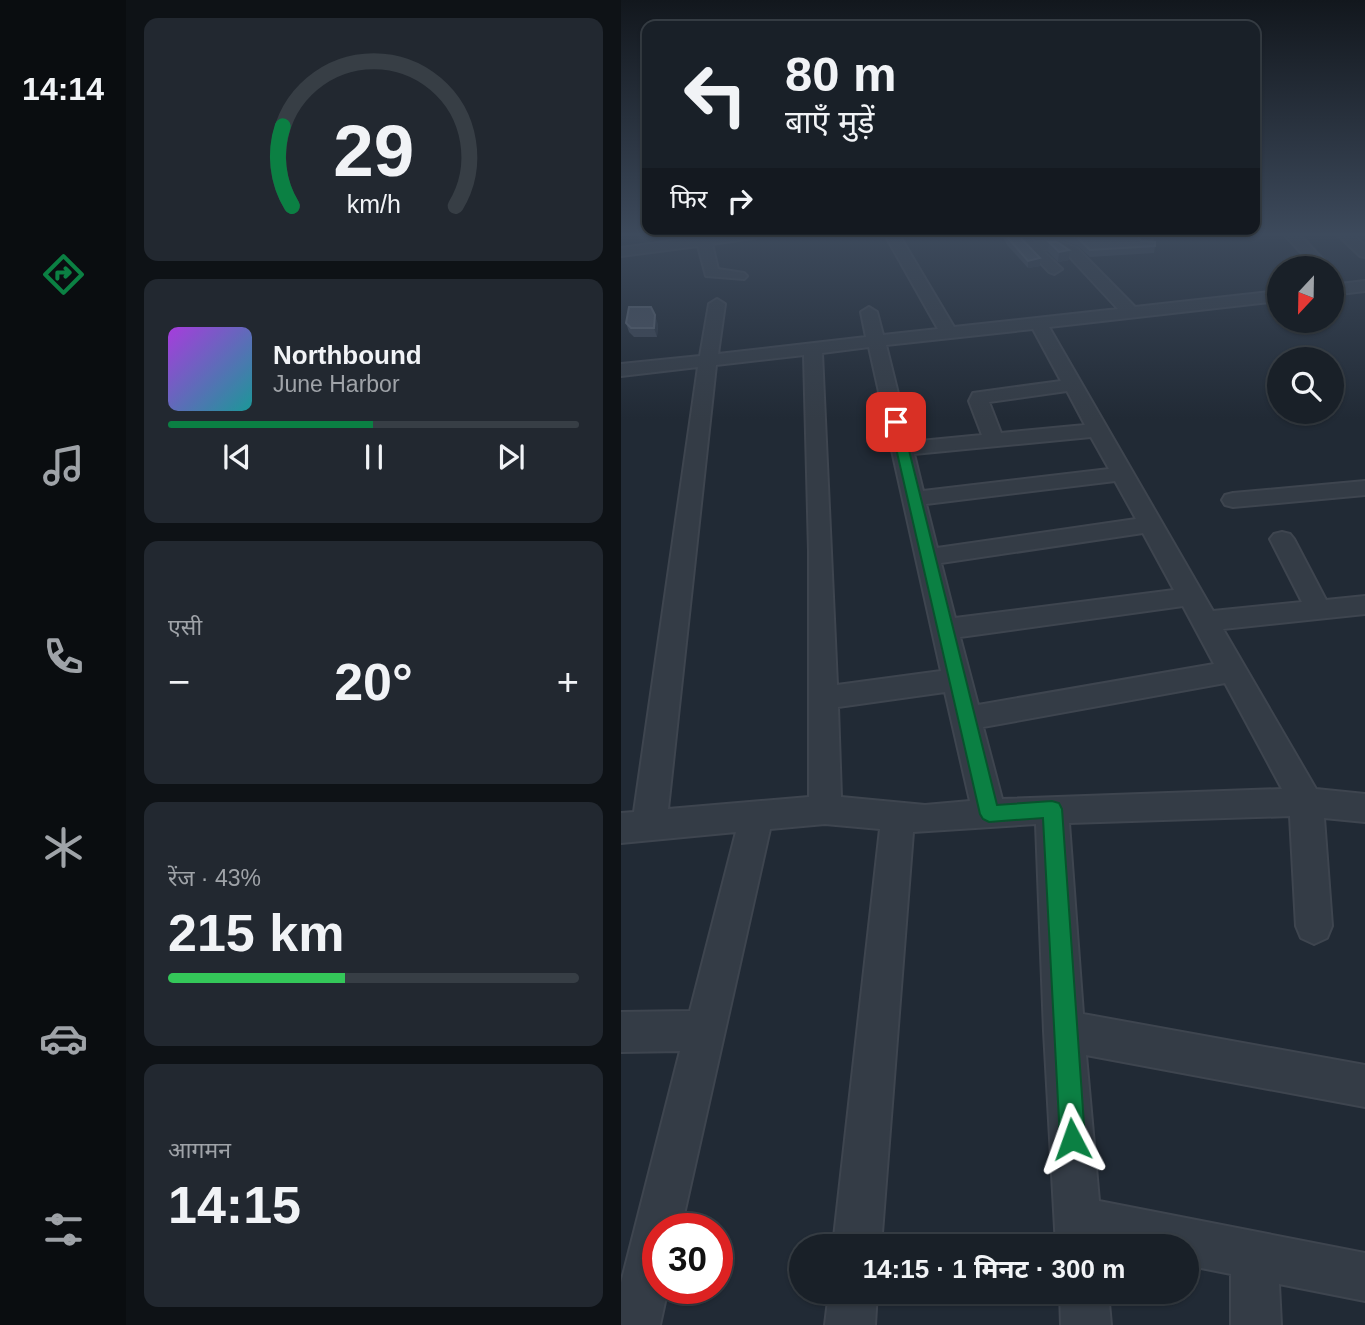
<!DOCTYPE html>
<html lang="hi">
<meta charset="utf-8">
<style>
:root{--surface:#192028;--page:#222830;--text:#f1f3f6;--muted:#9fa3a8;--line:#373e45;--accent:#0b8043}
body{margin:0;font-family:Arial,"Noto Sans Devanagari",sans-serif;background:var(--page);color:var(--text);height:100vh;display:flex;flex-direction:column;font-size:26px;white-space:nowrap}
*{box-sizing:border-box;margin:0}
p{font-size:23px;color:var(--muted)}
.icon{flex:none;width:38px;height:38px;fill:none;stroke:currentColor;stroke-width:2;stroke-linecap:round;stroke-linejoin:round}
.map{position:relative;flex:1;overflow:hidden}
.details{display:flex;flex-direction:column;gap:18px;padding:18px;background:#0e1216;width:495px}
.details>*{flex:none}
.top-card{position:absolute;left:21px;top:21px;width:618px;height:214px;border-radius:14px;box-shadow:0 2px 5px #0004,0 0 0 2px var(--line);background:#192028;color:var(--text);overflow:hidden}
.needle{width:46px;rotate:202deg}
.tools{position:absolute;left:646px;top:256px;display:grid;gap:14px}
.tools a{display:grid;place-items:center;width:77px;height:77px;border-radius:50%;background:var(--surface);box-shadow:0 2px 5px #0004,0 0 0 2px var(--line);font-size:35px}
.speed{position:absolute;left:21px;top:1213px;display:flex;gap:14px;font-size:35px;font-weight:700;text-align:center}
.speed>*{display:grid;place-content:center;width:91px;height:91px;border-radius:50%;background:var(--surface);box-shadow:0 2px 5px #0004,0 0 0 2px var(--line);line-height:1}
.speed .limit{border:10px solid #d22;background:#fff;color:#111}
.pin{position:absolute;display:grid;place-items:center;width:60px;height:60px;color:#fff;margin:-30px;border-radius:14px;box-shadow:0 4px 10px #0006}
.me{position:absolute;width:77px;margin:-38px;rotate:356deg;stroke-linejoin:round;filter:drop-shadow(0 0 5px #0008)}
.turn{display:flex;align-items:center;gap:24px;height:147px;padding:0 28px;font-size:32px}
.turn .icon{width:91px;height:91px;stroke-width:2.5}
.turn b{display:block;font-size:49px;line-height:60px}
.then{display:flex;align-items:center;height:66px;padding:0 28px;background:#0003;gap:14px;font-size:26px}
.big{font-size:52px;font-weight:700;line-height:1.1}
.details .widget{flex:1;display:flex;flex-direction:column;justify-content:center;gap:10px;min-width:0;padding:0 24px;border-radius:14px;background:var(--page)}
.details .dial{align-items:center;gap:0}
.dial svg{height:182px;overflow:visible;fill:none;stroke:var(--line);stroke-width:7;stroke-linecap:round;text-anchor:middle}
.dial text{fill:var(--text);stroke:none}
.song{display:flex;align-items:center;gap:21px}
.cover{width:84px;height:84px;border-radius:10px;background:linear-gradient(135deg,hsl(280 70% 55%),hsl(180 70% 35%))}
.played{height:7px;border-radius:4px;background:linear-gradient(90deg,var(--accent) 50%,var(--line) 50%)}
.keys{display:flex;justify-content:space-around;direction:ltr}
.heat{display:flex;justify-content:space-between;align-items:center;font-size:38px;direction:ltr}
.charge{height:10px;border-radius:5px;background:linear-gradient(90deg,#34c759 43%,var(--line) 0)}
.trip{position:absolute;left:168px;top:1234px;width:410px;height:70px;border-radius:35px;background:var(--surface);box-shadow:0 2px 5px #0004,0 0 0 2px var(--line);font-weight:700;line-height:70px;text-align:center}
main{display:flex;flex:1;min-height:0}
.tabs{display:flex;flex-direction:column;width:126px;justify-content:space-around;align-items:center;background:#0a0d10;color:var(--muted)}
.tabs .icon{width:49px;height:49px}
.tabs .on{color:var(--accent)}
.tabs b{font-size:32px;color:var(--text)}
.map>svg:first-child{display:block}
.lines{fill:none;stroke-linecap:round;stroke-linejoin:round}
.minor-casing{stroke:#3e454f;stroke-width:4}
.minor{fill:#343c46;fill-rule:evenodd}
.wall{fill:#3d4654}
.shaded-wall{fill:#2c3643}
.building{fill:#495260;stroke:#59626f;stroke-width:2}
.route{fill:#0b8043;stroke:#07532c;stroke-width:2}
</style>
<main>
<nav class="tabs">
<b>14:14</b>
<svg class="icon on" aria-label="directions" viewBox="0 0 24 24"><path d="M12 3l9 9-9 9-9-9zM9 14v-3h6M13 9l2 2-2 2"/></svg>
<svg class="icon" aria-label="music" viewBox="0 0 24 24"><path d="M9 18V5l10-2v13"/><circle cx="6" cy="18" r="3"/><circle cx="16" cy="16" r="3"/></svg>
<svg class="icon" aria-label="phone" viewBox="0 0 24 24"><path d="M5 4h4l2 5-3 2q2 4 5 5l2-3 5 2v4C11 20 4 13 5 4z"/></svg>
<svg class="icon" aria-label="climate" viewBox="0 0 24 24"><path d="M12 3v18M4 7l16 10M4 17L20 7"/></svg>
<svg class="icon" aria-label="car" viewBox="0 0 24 24"><path d="M5 17H2v-5l4-1 3-4h7l3 4 3 1v5h-3M9 17h6M6 11h13"/><circle cx="7" cy="17" r="2"/><circle cx="17" cy="17" r="2"/></svg>
<svg class="icon" aria-label="filters" viewBox="0 0 24 24"><path d="M4 7h16M4 17h16"/><circle cx="9" cy="7" r="2"/><circle cx="15" cy="17" r="2"/></svg>
</nav>
<section class="details">
<div class="widget dial"><svg viewBox="0 0 100 80">
<path d="M14 69A42 42 0 1 1 86 69"/>
<path d="M14 69A42 42 0 0 1 10 34" stroke="#0b8043"/>
<text x="50" y="56" font-size="32" font-weight="700">29</text>
<text x="50" y="72" font-size="11">km/h</text>
</svg></div>
<div class="widget">
<div class="song"><i class="cover"></i><div><b>Northbound</b><p>June Harbor</p></div></div>
<div class="played"></div>
<div class="keys"><svg class="icon" aria-label="previous" viewBox="0 0 24 24"><path d="M18 5L8 12l10 7zM5 5v14"/></svg><svg class="icon" aria-label="pause" viewBox="0 0 24 24"><path d="M8 5v14M16 5v14"/></svg><svg class="icon" aria-label="next" viewBox="0 0 24 24"><path d="M6 5l10 7-10 7zM19 5v14"/></svg></div>
</div>
<div class="widget"><p>एसी</p>
<div class="heat"><a>−</a><b class="big">20°</b><a>+</a></div>
</div>
<div class="widget"><p>रेंज · 43%</p><b class="big">215 km</b><div class="charge"></div></div>
<div class="widget"><p>आगमन</p><b class="big">14:15</b></div>
</section>
<div class="map">
<svg width="744" height="1325" viewBox="0 0 744 1325">
<rect width="100%" height="100%" fill="#212a35"/>
<g class="lines">
<defs>
<g id="minor">
<polygon points="106,233 145,233 138,237 91,244 97,269 123,273 126,276 123,279 85,276 77,246 0,256 0,248"/>
<path d="M263 233H277L333 327 497 309 446 254 436 249 421 250 441 269 433 274 428 272 392 233H406L413 242 438 241 456 248 514 307 658 291V301L428 327 592 611 681 602 649 539 653 534 661 532 669 534 673 539 705 600 744 596V614L602 629 695 789 744 794V822L703 818 711 926 706 938 693 944 680 938 675 926 669 816 448 823 462 1014 744 1065V1107L465 1055 478 1201 744 1253V1301L658 1284 660 1325H610V1274L565 1265V1246H435L423 1031 415 824 292 832 260 1246H212L259 829 204 824 149 829 60 1228H37V1288H47L39 1325H0V1283L59 1051 0 1052V1012L69 1011 115 832 0 843V813L13 812 77 367 0 376V364L79 356 88 304 96 299 104 304 97 354 245 337 240 312 248 307 256 312 262 335 317 329ZM412 329 440 381 352 393 348 401 361 435 289 442 265 345ZM248 347 320 671 216 685 201 353ZM183 355 188 551V797L47 809 95 365ZM446 391 464 425 380 433 368 402ZM470 437 488 469 302 491 293 454ZM494 481 515 519 316 548 305 504ZM522 533 553 590 334 618 320 563ZM562 606 593 664 357 705 339 637ZM604 683 661 789 381 799 362 727ZM324 692 349 801 304 805 220 797 217 707Z"/>
<polygon points="513,233 527,233 533,244 531,247 521,247"/>
<polygon points="662,233 677,233 710,268 694,268"/>
<polygon points="715,233 730,233 744,245 744,257 739,256"/>
<polygon points="744,281 744,291 710,295 710,285"/>
<polygon points="744,481 744,495 612,507 604,505 601,500 604,495 612,493"/>
<polygon points="208,1292 256,1292 254,1325 204,1325"/>
<polygon points="439,1292 487,1292 490,1325 440,1325"/>
</g>
</defs>
<use href="#minor" class="minor-casing"/>
<use href="#minor" class="minor"/>
</g>
<g class="wall">
<polygon points="380,233 395,233 419,266 407,268 386,245"/>
<polygon points="409,233 514,233 520,241 534,246 533,253 469,257 457,246 439,239 414,239"/>
<polygon points="428,242 448,260 437,262 427,252"/>
<polygon points="5,323 37,324 36,337 13,337 8,332"/>
</g>
<g class="shaded-wall">
<polygon points="448,250 448,260 437,262 438,252"/>
<polygon points="419,258 419,266 407,268 407,261"/>
<polygon points="34,315 37,324 36,337 33,328"/>
</g>
<g class="building">
<polygon points="384,233 395,233 419,258 407,261 386,237"/>
<polygon points="444,233 514,233 520,241 534,242 534,246 469,250 457,238"/>
<polygon points="428,242 436,242 448,250 438,252"/>
<polygon points="8,307 30,307 34,315 33,328 10,328 5,323"/>
</g>
<linearGradient id="sky" x2="0" y2="1"><stop stop-color="#12171d"/><stop offset="0.56" stop-color="#3d4a5c"/><stop offset="1" stop-color="#3d4a5c" stop-opacity="0"/></linearGradient>
<rect width="744" height="419" fill="url(#sky)"/>
<polygon class="route" points="271,420 281,422 376,805 431,801 438,803 441,809 464,1139 460,1148 451,1151 443,1148 439,1139 422,818 368,822 362,819 359,814 269,422"/>
</svg>
<div class="tools">
<a><svg class="needle" viewBox="-14 -14 28 28"><path d="M0-13l5 13h-10z" fill="#e53935"/><path d="M0 13l5-13h-10z" fill="#9fa3a8"/></svg></a>
<a><svg class="icon" aria-label="search" viewBox="0 0 24 24"><circle cx="10" cy="10" r="6"/><path d="M15 15l6 6"/></svg></a>
</div>
<div class="speed"><div class="limit">30</div></div>
<div class="pin" style="left:275px;top:422px;background:#d93025"><svg class="icon" aria-label="arrive" viewBox="0 0 24 24"><path d="M6 21V4h12l-3 4 3 4H6"/></svg></div>
<svg class="me" style="left:451px;top:1139px" viewBox="-20 -20 40 40"><path d="M0-17L14 15 0 8-14 15z" fill="#0b8043" stroke="#fff" stroke-width="4"/></svg>
<div class="trip">14:15 · 1 मिनट · 300 m</div>
<div class="top-card">
<div class="turn"><svg class="icon" aria-label="left" viewBox="0 0 24 24"><path d="M17 20v-9H6M10 6l-5 5 5 5"/></svg><div><b>80 m</b>बाएँ मुड़ें</div></div>
<div class="then">फिर<svg class="icon" aria-label="right" viewBox="0 0 24 24"><path d="M7 20v-9h11M14 6l5 5-5 5"/></svg></div>
</div>
</div>
</main>
